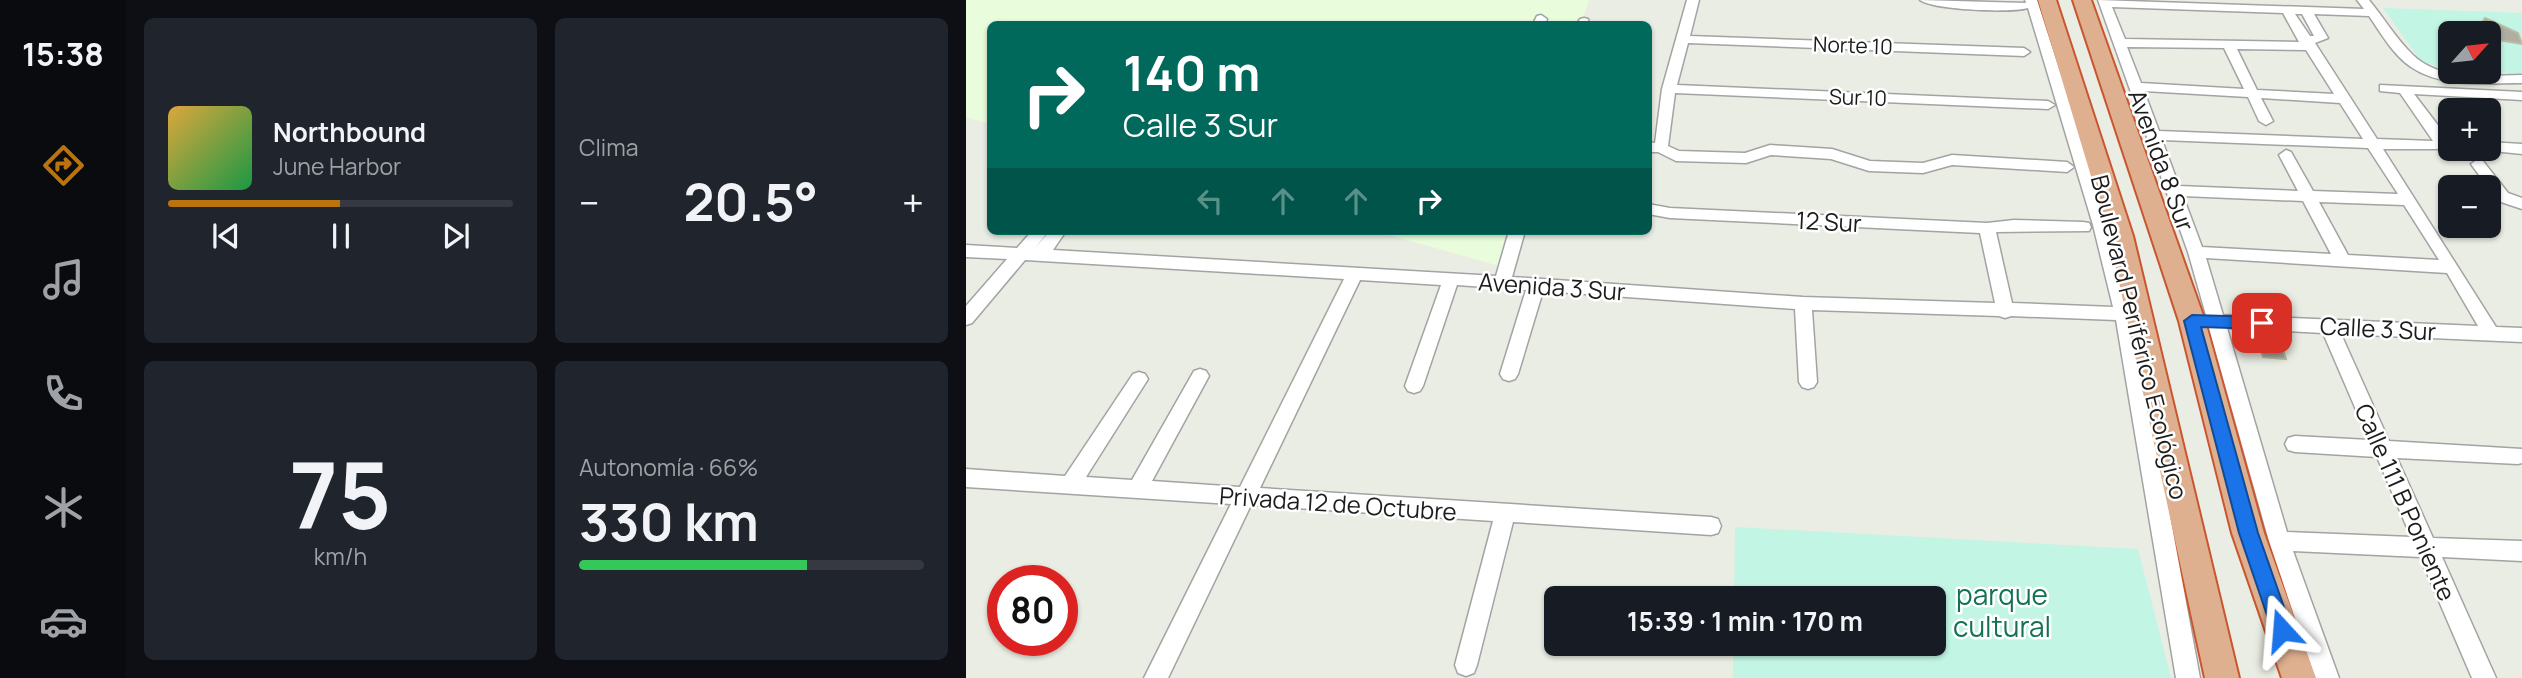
<!DOCTYPE html>
<html lang="es">
<meta charset="utf-8">
<style>
:root{--surface:#171b24;--page:#20242c;--text:#f1f3f6;--muted:#9ea1a6;--line:#363941;--accent:#ba740f}
body{margin:0;font-family:Manrope,sans-serif;background:var(--page);color:var(--text);height:100vh;display:flex;flex-direction:column;font-size:26px;white-space:nowrap}
*{box-sizing:border-box;margin:0}
p{font-size:23px;color:var(--muted)}
.icon{flex:none;width:38px;height:38px;fill:none;stroke:currentColor;stroke-width:2;stroke-linecap:round;stroke-linejoin:round}
.map{position:relative;flex:1;overflow:hidden}
.drawer{display:flex;flex-direction:column;gap:18px;padding:18px;background:#0d0f14;width:840px}
.drawer>*{flex:none}
.top-card{position:absolute;left:21px;top:21px;width:665px;height:214px;border-radius:10px;box-shadow:0 2px 5px #0004;background:#00695c;color:#fff;overflow:hidden}
.needle{width:46px;rotate:63deg}
.buttons{position:absolute;left:1472px;top:21px;display:grid;gap:14px}
.buttons a{display:grid;place-items:center;width:63px;height:63px;border-radius:10px;background:var(--surface);box-shadow:0 2px 5px #0004;font-size:35px}
.speed{position:absolute;left:21px;top:565px;display:flex;gap:14px;font-size:35px;font-weight:700;text-align:center}
.speed>*{display:grid;place-content:center;width:91px;height:91px;border-radius:50%;background:var(--surface);box-shadow:0 2px 5px #0004;line-height:1}
.speed .limit{border:10px solid #d22;background:#fff;color:#111}
.pin{position:absolute;display:grid;place-items:center;width:60px;height:60px;color:#fff;margin:-30px;border-radius:14px;box-shadow:0 4px 10px #0006}
.me{position:absolute;width:77px;margin:-38px;rotate:341deg;stroke-linejoin:round;filter:drop-shadow(0 0 5px #0008)}
.turn{display:flex;align-items:center;gap:24px;height:147px;padding:0 21px;font-size:32px}
.turn .icon{width:91px;height:91px;stroke-width:2.5}
.turn b{display:block;font-size:49px;line-height:60px}
.lanes{display:flex;align-items:center;height:66px;padding:0 21px;background:#0003;justify-content:center;gap:35px;direction:ltr}
.lanes .off{opacity:.35}
.big{font-size:52px;font-weight:700;line-height:1.1}
.drawer .tile{flex:1;display:flex;flex-direction:column;justify-content:center;gap:10px;min-width:0;padding:0 24px;border-radius:10px;background:var(--page)}
.drawer .dial{align-items:center;gap:0}
.dial b{font-size:91px;line-height:1}
.song{display:flex;align-items:center;gap:21px}
.cover{width:84px;height:84px;border-radius:10px;background:linear-gradient(135deg,hsl(40 70% 55%),hsl(140 70% 35%))}
.played{height:7px;border-radius:4px;background:linear-gradient(90deg,var(--accent) 50%,var(--line) 50%)}
.keys{display:flex;justify-content:space-around;direction:ltr}
.heat{display:flex;justify-content:space-between;align-items:center;font-size:38px;direction:ltr}
.charge{height:10px;border-radius:5px;background:linear-gradient(90deg,#34c759 66%,var(--line) 0)}
.drawer .tiles{flex:1;display:grid;gap:18px;grid-template-columns:repeat(2,1fr)}
.trip{position:absolute;left:578px;top:586px;width:402px;height:70px;border-radius:10px;background:var(--surface);box-shadow:0 2px 5px #0004;font-weight:700;line-height:70px;text-align:center}
main{display:flex;flex:1;min-height:0}
.menu{display:flex;flex-direction:column;width:126px;justify-content:space-around;align-items:center;background:#090b0e;color:var(--muted)}
.menu .icon{width:49px;height:49px}
.menu .on{color:var(--accent)}
.menu b{font-size:32px;color:var(--text)}
.map>svg:first-child{display:block}
.education{fill:#e9fcdc}
.park{fill:#c2f5e4}
.building{fill:#aeaea2;stroke:#bdbda6;stroke-width:2}
.lines{fill:none;stroke-linecap:round;stroke-linejoin:round}
.minor-casing{stroke:#a3a3a3;stroke-width:3}
.highway-casing{stroke:#ca5630;stroke-width:4}
.minor{fill:#fff;fill-rule:evenodd}
.highway{fill:#dfb08f;fill-rule:evenodd}
.route{fill:#1a73e8;stroke:#114b97;stroke-width:2}
.labels{text-anchor:middle;dominant-baseline:central;stroke-width:5;stroke-linejoin:round;paint-order:stroke}
.far-street-label{font-size:21px;fill:#1c1c1c;stroke:#fff}
.street-label{font-size:24px;fill:#1c1c1c;stroke:#fff}
.near-park-label{font-size:28px;fill:#137253;stroke:#fff}
</style>
<main>
<nav class="menu">
<b>15:38</b>
<svg class="icon on" aria-label="directions" viewBox="0 0 24 24"><path d="M12 3l9 9-9 9-9-9zM9 14v-3h6M13 9l2 2-2 2"/></svg>
<svg class="icon" aria-label="music" viewBox="0 0 24 24"><path d="M9 18V5l10-2v13"/><circle cx="6" cy="18" r="3"/><circle cx="16" cy="16" r="3"/></svg>
<svg class="icon" aria-label="phone" viewBox="0 0 24 24"><path d="M5 4h4l2 5-3 2q2 4 5 5l2-3 5 2v4C11 20 4 13 5 4z"/></svg>
<svg class="icon" aria-label="climate" viewBox="0 0 24 24"><path d="M12 3v18M4 7l16 10M4 17L20 7"/></svg>
<svg class="icon" aria-label="car" viewBox="0 0 24 24"><path d="M5 17H2v-5l4-1 3-4h7l3 4 3 1v5h-3M9 17h6M6 11h13"/><circle cx="7" cy="17" r="2"/><circle cx="17" cy="17" r="2"/></svg>
</nav>
<section class="drawer">
<div class="tiles">
<div class="tile">
<div class="song"><i class="cover"></i><div><b>Northbound</b><p>June Harbor</p></div></div>
<div class="played"></div>
<div class="keys"><svg class="icon" aria-label="previous" viewBox="0 0 24 24"><path d="M18 5L8 12l10 7zM5 5v14"/></svg><svg class="icon" aria-label="pause" viewBox="0 0 24 24"><path d="M8 5v14M16 5v14"/></svg><svg class="icon" aria-label="next" viewBox="0 0 24 24"><path d="M6 5l10 7-10 7zM19 5v14"/></svg></div>
</div>
<div class="tile"><p>Clima</p>
<div class="heat"><a>−</a><b class="big">20.5°</b><a>+</a></div>
</div>
<div class="tile dial"><b>75</b><p>km/h</p></div>
<div class="tile"><p>Autonomía · 66%</p><b class="big">330 km</b><div class="charge"></div></div>
</div>
</section>
<div class="map">
<svg width="1556" height="678" viewBox="0 0 1556 678">
<rect width="100%" height="100%" fill="#eaede3"/>
<g class="education">
<polygon points="0,0 623,0 615,24 24,24 24,124 0,117"/>
<polygon points="409,231 545,231 533,266"/>
</g>
<g class="park">
<polygon points="1417,8 1556,13 1556,73 1514,72 1522,72 1522,33 1484,33 1484,71 1455,61"/>
<polygon points="769,527 1172,549 1205,678 767,678 767,644 968,644 968,598 768,598"/>
</g>
<g class="building">
<polygon points="1519,18 1552,33 1556,44 1532,40 1512,29"/>
<polygon points="1291,339 1314,341 1320,359 1297,357"/>
</g>
<g class="lines">
<defs>
<g id="minor">
<polygon points="721,0 733,0 724,36 1058,48 1064,52 1058,56 722,43 711,85 1082,101 1089,105 1082,109 709,93 702,146 713,151 779,153 804,145 866,149 904,161 957,163 986,155 1101,162 1108,167 1101,172 986,165 957,173 903,171 865,159 805,155 780,163 710,161 692,152 682,152 682,142 689,143 696,89"/>
<path d="M954 0 1060 3 1059 0H1071L1143 225 1165 307 1178 309 1181 314 1178 319 1168 320 1234 678H1210L1150 320 1045 316 1039 318 1033 316 846 310 851 382 848 387 842 389 836 387 833 382 829 309 577 291 552 374 549 379 543 381 537 379 534 374 560 290 491 285 457 386 454 391 448 393 442 391 439 386 475 285 394 280 294 488 745 517 752 519 755 526 752 533 745 535 547 522 511 665 508 673 500 676 492 673 489 665 527 521 285 505 202 678H178L265 504 0 487V469L99 476 167 374 173 372 179 374 182 379 120 477 166 480 228 371 234 369 240 371 243 376 186 481 274 487 378 279 59 260 6 323 0 325V306L41 259 0 257V245L51 248 66 231H83L68 249 84 231H100L87 250 530 276 543 231H559L546 277 837 297 1029 303 1014 233 704 218 682 214V204L704 208 1021 223 1048 220 1117 222 1123 223 1125 227 1123 231 1030 232 1046 303 1147 307 1127 225 1062 8C1044 13 968 10 954 0Z"/>
<path d="M1132 0 1398 9 1391 0H1403C1418 18 1430 39 1447 55 1475 82 1521 75 1556 75V83C1520 83 1476 88 1445 67 1427 55 1415 33 1403 16L1348 14 1362 38 1349 43 1411 139 1467 141 1434 93 1414 91V85L1556 92V100L1448 94 1484 141V149H1489H1417L1530 327 1556 328V342L1375 334 1423 441 1556 449V463L1552 464 1431 458 1467 538 1556 541V561L1476 557 1530 678H1506L1454 557 1327 551 1373 678H1349L1303 541 1243 328 1235 326 1232 321 1240 315 1222 252ZM1146 7 1317 13 1333 42 1159 39ZM1329 14H1336L1348 36H1344ZM1161 47 1258 48 1278 89 1175 83ZM1271 49 1340 50 1368 94 1291 90ZM1178 91 1282 97 1293 121 1300 125 1307 121 1295 98 1374 103 1397 139 1193 131ZM1196 140 1402 148 1432 194 1347 191 1325 152 1320 150 1313 155 1332 191 1213 186ZM1217 196 1337 201 1365 254 1236 247ZM1353 202 1438 205 1473 260 1382 255ZM1240 258 1481 273 1512 326 1257 315ZM1261 328 1357 333 1403 440 1329 436 1322 438 1319 444 1322 450 1329 452 1411 457 1445 537 1321 532Z"/>
<polygon points="575,15 581,19 579,24 567,24 571,16"/>
<polygon points="618,18 622,19 623,24 611,24 614,19"/>
<polygon points="1522,142 1556,144 1556,154 1517,150 1522,149"/>
<polygon points="1512,159 1517,161 1542,193 1556,198 1556,209 1532,201 1505,164"/>
</g>
<g id="highway">
<polygon points="1072,0 1090,0 1167,236 1273,678 1239,678 1143,236"/>
<polygon points="1107,0 1125,0 1239,321 1298,533 1350,678 1316,678 1266,533 1213,321"/>
</g>
</defs>
<use href="#minor" class="minor-casing"/>
<use href="#highway" class="highway-casing"/>
<use href="#minor" class="minor"/>
<use href="#highway" class="highway"/>
</g>
<polygon class="route" points="1226,315 1296,317 1304,323 1296,329 1235,327 1292,533 1326,630 1323,637 1316,640 1309,637 1306,630 1273,533 1218,321"/>
<g class="labels">
<g class="far-street-label">
<text transform="translate(887 45) rotate(2)">Norte 10</text>
<text transform="translate(892 97) rotate(2)">Sur 10</text>
</g>
<g class="street-label">
<text transform="translate(1196 160) rotate(70)">Avenida 8 Sur</text>
<text transform="translate(863 221) rotate(3)">12 Sur</text>
<text transform="translate(586 286) rotate(4)">Avenida 3 Sur</text>
<text transform="translate(1412 328) rotate(3)">Calle 3 Sur</text>
<text transform="translate(1174 337) rotate(76)">Boulevard Periférico Ecológico</text>
<text transform="translate(1440 502) rotate(66)">Calle 111 B Poniente</text>
<text transform="translate(372 503) rotate(4)">Privada 12 de Octubre</text>
</g>
<g class="near-park-label">
<text x="1036" y="594">parque<tspan x="1036" dy="32">cultural</tspan></text>
</g>
</g>
</svg>
<div class="buttons">
<a><svg class="needle" viewBox="-14 -14 28 28"><path d="M0-13l5 13h-10z" fill="#e53935"/><path d="M0 13l5-13h-10z" fill="#9ea1a6"/></svg></a>
<a>+</a>
<a>−</a>
</div>
<div class="speed"><div class="limit">80</div></div>
<div class="pin" style="left:1296px;top:323px;background:#d93025"><svg class="icon" aria-label="arrive" viewBox="0 0 24 24"><path d="M6 21V4h12l-3 4 3 4H6"/></svg></div>
<svg class="me" style="left:1316px;top:630px" viewBox="-20 -20 40 40"><path d="M0-17L14 15 0 8-14 15z" fill="#1a73e8" stroke="#fff" stroke-width="4"/></svg>
<div class="trip">15:39 · 1 min · 170 m</div>
<div class="top-card">
<div class="turn"><svg class="icon" aria-label="right" viewBox="0 0 24 24"><path d="M7 20v-9h11M14 6l5 5-5 5"/></svg><div><b>140 m</b>Calle 3 Sur</div></div>
<div class="lanes"><svg class="icon off" aria-label="left" viewBox="0 0 24 24"><path d="M17 20v-9H6M10 6l-5 5 5 5"/></svg><svg class="icon off" aria-label="ahead" viewBox="0 0 24 24"><path d="M12 20V5M6 11l6-6 6 6"/></svg><svg class="icon off" aria-label="ahead" viewBox="0 0 24 24"><path d="M12 20V5M6 11l6-6 6 6"/></svg><svg class="icon" aria-label="right" viewBox="0 0 24 24"><path d="M7 20v-9h11M14 6l5 5-5 5"/></svg></div>
</div>
</div>
</main>
